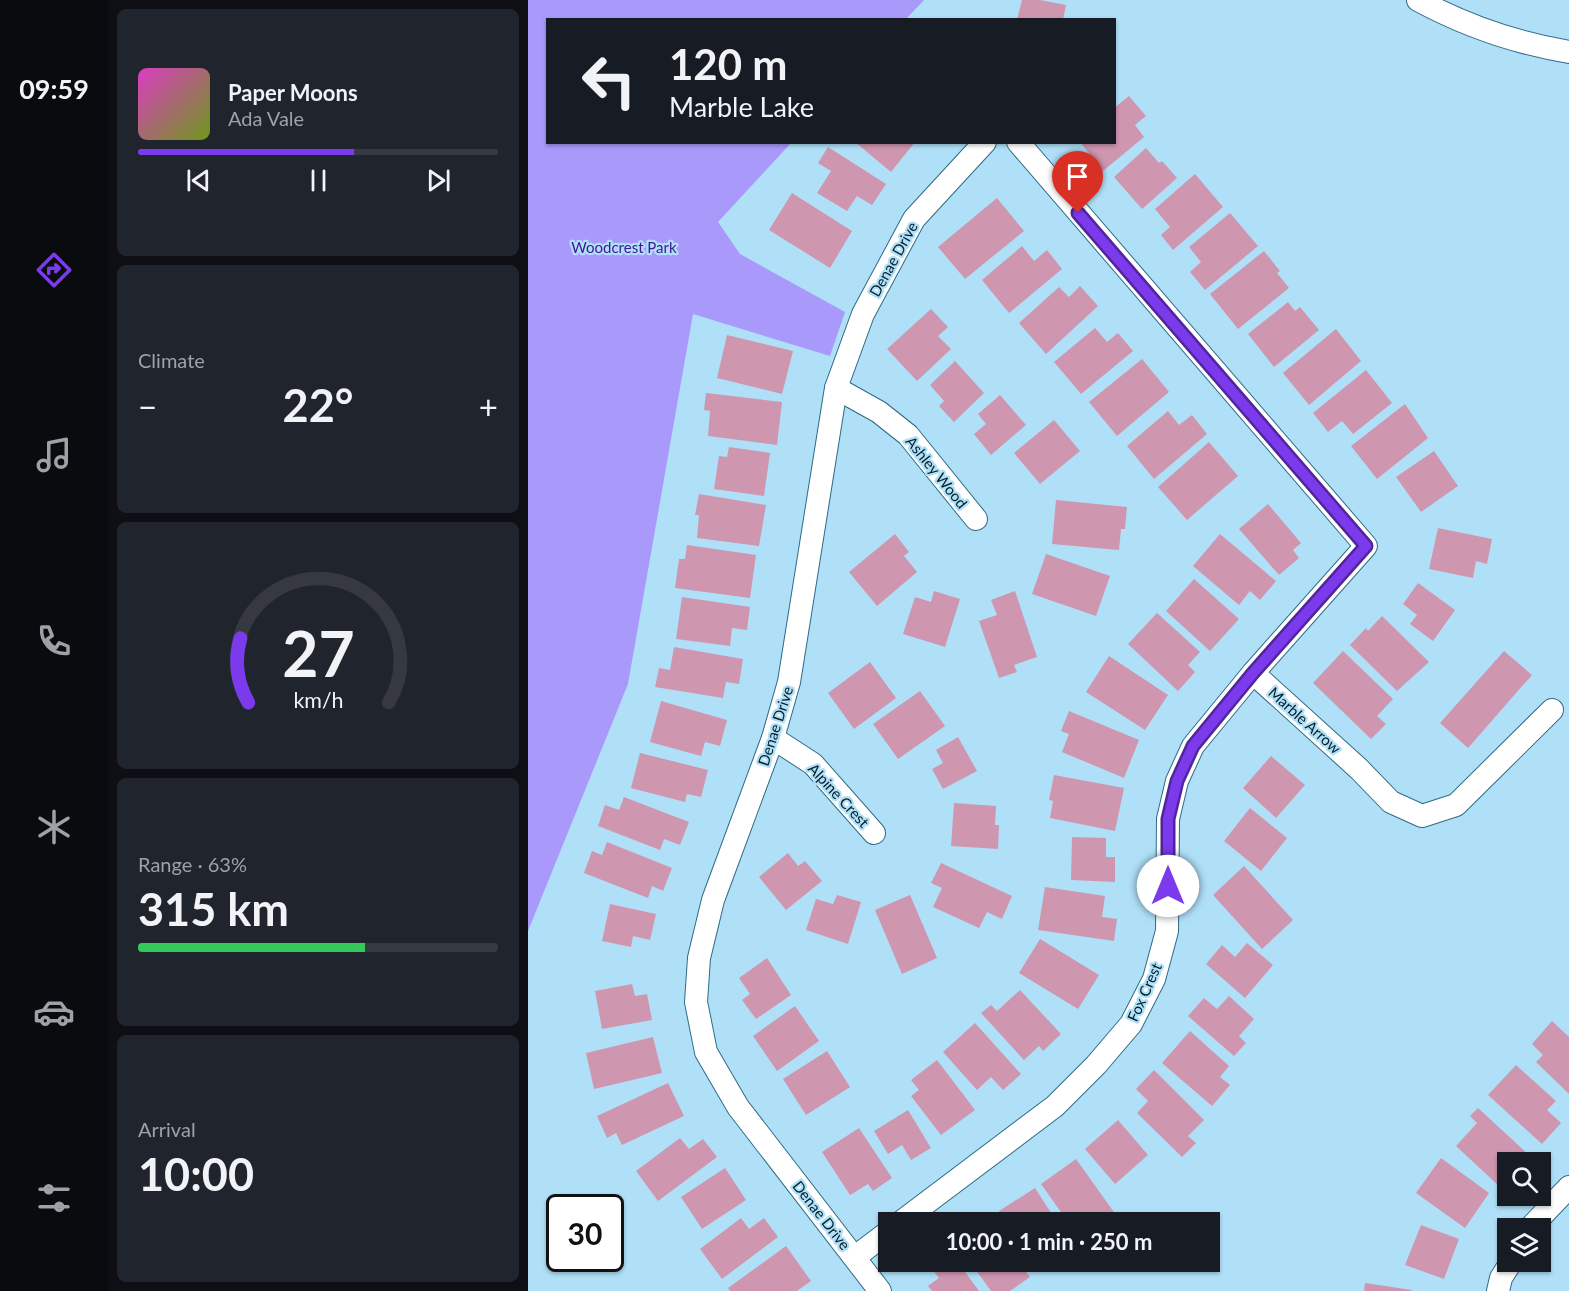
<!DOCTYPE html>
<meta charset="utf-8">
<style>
:root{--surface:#171b24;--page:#20242c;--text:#f1f3f6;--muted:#9ea1a6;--line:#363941;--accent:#7c3aed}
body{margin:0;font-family:Lato,sans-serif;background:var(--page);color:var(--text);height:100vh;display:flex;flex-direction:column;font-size:22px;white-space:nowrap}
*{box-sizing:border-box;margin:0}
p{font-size:20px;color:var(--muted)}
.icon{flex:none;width:33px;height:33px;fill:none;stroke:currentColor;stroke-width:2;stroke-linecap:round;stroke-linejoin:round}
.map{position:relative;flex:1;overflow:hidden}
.sheet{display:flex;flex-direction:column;gap:9px;padding:9px;background:#0d0f14;width:420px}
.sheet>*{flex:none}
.hud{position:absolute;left:18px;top:18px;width:570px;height:126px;border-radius:0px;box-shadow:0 2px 4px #0004;background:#171b24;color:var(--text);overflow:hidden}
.controls{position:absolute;left:969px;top:1152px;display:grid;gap:12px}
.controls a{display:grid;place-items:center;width:54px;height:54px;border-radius:0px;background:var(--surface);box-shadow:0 2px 4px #0004;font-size:30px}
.speed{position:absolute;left:18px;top:1194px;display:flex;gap:12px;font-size:30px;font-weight:700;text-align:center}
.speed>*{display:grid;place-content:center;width:78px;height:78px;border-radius:50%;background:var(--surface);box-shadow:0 2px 4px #0004;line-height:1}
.speed .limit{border:3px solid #111;border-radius:9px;background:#fff;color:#111}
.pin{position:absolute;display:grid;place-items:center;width:51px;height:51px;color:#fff;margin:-62px -26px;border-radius:50% 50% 50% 0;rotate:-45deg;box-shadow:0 0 6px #0007}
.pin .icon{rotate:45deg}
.me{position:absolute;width:66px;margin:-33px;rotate:0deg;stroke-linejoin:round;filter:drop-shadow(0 0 4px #0008)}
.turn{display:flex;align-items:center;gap:21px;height:126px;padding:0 24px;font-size:27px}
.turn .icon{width:78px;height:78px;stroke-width:2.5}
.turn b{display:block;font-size:42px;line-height:51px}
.big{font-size:45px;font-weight:700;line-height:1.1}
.sheet .tile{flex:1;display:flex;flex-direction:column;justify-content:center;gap:9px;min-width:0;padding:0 21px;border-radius:9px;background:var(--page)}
.sheet .dial{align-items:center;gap:0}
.dial svg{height:156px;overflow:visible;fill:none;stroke:var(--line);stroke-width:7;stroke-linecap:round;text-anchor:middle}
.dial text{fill:var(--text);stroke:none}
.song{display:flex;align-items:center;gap:18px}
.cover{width:72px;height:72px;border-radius:9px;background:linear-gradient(135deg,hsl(310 70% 55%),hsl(80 70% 35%))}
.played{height:6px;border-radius:3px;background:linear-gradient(90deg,var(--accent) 60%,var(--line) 60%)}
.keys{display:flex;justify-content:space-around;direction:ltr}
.heat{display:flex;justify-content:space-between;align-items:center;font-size:33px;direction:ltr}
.charge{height:9px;border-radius:4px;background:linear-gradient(90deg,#34c759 63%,var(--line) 0)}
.trip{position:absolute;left:350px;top:1212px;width:342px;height:60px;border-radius:0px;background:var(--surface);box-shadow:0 2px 4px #0004;font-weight:700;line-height:60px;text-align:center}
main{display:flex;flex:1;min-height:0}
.menu{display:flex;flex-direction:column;width:108px;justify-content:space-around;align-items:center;background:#090b0e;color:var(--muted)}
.menu .icon{width:42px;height:42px}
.menu .active{color:var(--accent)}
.menu b{font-size:27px;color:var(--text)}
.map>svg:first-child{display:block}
.green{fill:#a899fb}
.building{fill:#cf96b0}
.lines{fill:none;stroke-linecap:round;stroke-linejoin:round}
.minor-casing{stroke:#2e6b85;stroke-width:24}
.minor{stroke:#fff;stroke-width:22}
.route-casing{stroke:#51269a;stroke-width:15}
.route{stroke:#7c3aed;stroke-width:10}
.labels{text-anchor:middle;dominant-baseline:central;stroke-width:4.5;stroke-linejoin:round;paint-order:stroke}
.park-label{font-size:15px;fill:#441398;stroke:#b0e0f8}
.street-label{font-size:15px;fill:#051e29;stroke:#b0e0f8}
</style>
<main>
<nav class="menu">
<b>09:59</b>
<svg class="icon active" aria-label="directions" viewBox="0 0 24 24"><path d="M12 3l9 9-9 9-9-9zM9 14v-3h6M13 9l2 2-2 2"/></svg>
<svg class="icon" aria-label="music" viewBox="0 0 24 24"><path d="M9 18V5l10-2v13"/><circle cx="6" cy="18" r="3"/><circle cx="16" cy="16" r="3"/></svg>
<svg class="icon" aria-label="phone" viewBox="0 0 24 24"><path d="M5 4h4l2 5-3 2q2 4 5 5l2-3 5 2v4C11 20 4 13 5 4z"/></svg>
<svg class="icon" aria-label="climate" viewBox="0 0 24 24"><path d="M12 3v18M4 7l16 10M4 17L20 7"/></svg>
<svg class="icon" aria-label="car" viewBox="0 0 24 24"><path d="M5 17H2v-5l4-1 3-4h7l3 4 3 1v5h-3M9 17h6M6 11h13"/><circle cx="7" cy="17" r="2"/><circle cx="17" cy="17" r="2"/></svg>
<svg class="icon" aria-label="filters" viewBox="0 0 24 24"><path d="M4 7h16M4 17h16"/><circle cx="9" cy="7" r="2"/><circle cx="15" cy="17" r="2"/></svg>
</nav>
<section class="sheet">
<div class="tile">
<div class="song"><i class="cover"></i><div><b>Paper Moons</b><p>Ada Vale</p></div></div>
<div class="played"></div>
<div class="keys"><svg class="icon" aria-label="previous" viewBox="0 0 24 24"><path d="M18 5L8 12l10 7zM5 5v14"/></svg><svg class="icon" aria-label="pause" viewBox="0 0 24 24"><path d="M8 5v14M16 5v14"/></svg><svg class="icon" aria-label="next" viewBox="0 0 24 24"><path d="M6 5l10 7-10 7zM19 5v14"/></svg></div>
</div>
<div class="tile"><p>Climate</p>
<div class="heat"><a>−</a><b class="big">22°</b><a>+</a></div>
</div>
<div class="tile dial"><svg viewBox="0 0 100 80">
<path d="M14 69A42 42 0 1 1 86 69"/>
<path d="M14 69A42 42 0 0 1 10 36" stroke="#7c3aed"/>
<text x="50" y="56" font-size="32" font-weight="700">27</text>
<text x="50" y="72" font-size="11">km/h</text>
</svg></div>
<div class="tile"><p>Range · 63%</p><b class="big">315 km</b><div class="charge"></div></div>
<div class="tile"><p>Arrival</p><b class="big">10:00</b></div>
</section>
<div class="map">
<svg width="1041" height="1291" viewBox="0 0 1041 1291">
<rect width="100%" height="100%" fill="#b0e0f8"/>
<polygon class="green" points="0,0 396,0 378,19 20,20 20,142 263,143 190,222 212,254 317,312 302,356 165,314 100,684 0,931"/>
<g class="building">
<polygon points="494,0 512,0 538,5 535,20 489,20"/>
<polygon points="601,96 618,116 607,125 616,137 575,171 552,142 586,142 586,108"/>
<polygon points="327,142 387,142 363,172"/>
<polygon points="300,147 358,184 344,205 329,196 319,211 289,193 303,171 290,163"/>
<polygon points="618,148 631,163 634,161 649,178 614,209 586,177"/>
<polygon points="667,174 695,207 645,250 633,235 642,227 627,209"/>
<polygon points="264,193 324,231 302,268 241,230"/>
<polygon points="469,198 496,231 437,279 410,247"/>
<polygon points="702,213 730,246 677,290 662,272 673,262 661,247"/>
<polygon points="494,246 506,261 519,250 534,269 481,313 454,280"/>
<polygon points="736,251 752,271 749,273 761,288 710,329 682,294"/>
<polygon points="552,286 570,306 518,354 491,323 531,287 541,297"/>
<polygon points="760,302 767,311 772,307 791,330 746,367 720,334"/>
<polygon points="403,309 420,327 410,336 423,349 389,381 359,349"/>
<polygon points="567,328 579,342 590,333 605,351 553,394 526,362"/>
<polygon points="808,329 833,361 781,405 755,373"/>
<polygon points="199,335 265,351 254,394 189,378"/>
<polygon points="614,359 641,392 589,436 561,402"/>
<polygon points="427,361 456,393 426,422 411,406 416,401 402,385"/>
<polygon points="838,370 864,403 825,434 814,421 800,432 785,413"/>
<polygon points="178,393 254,402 249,445 180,436 182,411 176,410"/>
<polygon points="472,395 498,425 463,455 446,434 458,424 450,414"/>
<polygon points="877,404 900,438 849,479 823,446"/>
<polygon points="640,411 651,425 664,415 679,434 626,479 599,446"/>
<polygon points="526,420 552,451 512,484 486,453"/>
<polygon points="681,442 710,476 659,520 630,487"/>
<polygon points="201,447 242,453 236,496 186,489 191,456 199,457"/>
<polygon points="906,451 930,486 893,512 868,477"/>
<polygon points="171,494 238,505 231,546 169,538 171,515 167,515"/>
<polygon points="528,500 599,507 597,529 593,529 591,550 524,544"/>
<polygon points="740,504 773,543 765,550 771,558 751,575 711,529"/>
<polygon points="910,528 964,539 959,564 948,561 945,578 901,569"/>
<polygon points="367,534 381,552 376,556 389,572 349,606 321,572"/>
<polygon points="692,534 748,581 732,600 722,591 711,605 665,566"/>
<polygon points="159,545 228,555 222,598 147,588 151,559 157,559"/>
<polygon points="518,554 582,576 568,616 504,594"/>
<polygon points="666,579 711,619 682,651 638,611"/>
<polygon points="890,583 927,610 905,641 882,624 889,615 875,604"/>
<polygon points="406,591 432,599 417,647 375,634 387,597 403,602"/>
<polygon points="487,591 509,657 486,665 489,672 471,678 451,621 469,615 463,600"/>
<polygon points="154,597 222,607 219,630 204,628 202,646 148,639"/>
<polygon points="629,613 672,652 660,665 667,672 650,691 600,644"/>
<polygon points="854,616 901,662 869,691 822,645 838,628 840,631"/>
<polygon points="146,647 215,659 211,684 198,682 195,698 127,687 131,668 142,670"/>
<polygon points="815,651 865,699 849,716 858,724 843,739 785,683"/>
<polygon points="976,651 1004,675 940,748 912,723"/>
<polygon points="581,656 640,695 617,730 558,692"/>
<polygon points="342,662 368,698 326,729 300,693"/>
<polygon points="392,691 417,726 370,759 345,724"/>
<polygon points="133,701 199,720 192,746 177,742 173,756 122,742"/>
<polygon points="541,711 611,740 596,778 534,752 541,734 533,731"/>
<polygon points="430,737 449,771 415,789 404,769 415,763 408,750"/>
<polygon points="112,753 180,770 173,797 159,794 157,802 103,788"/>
<polygon points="743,756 777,785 748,818 715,788"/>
<polygon points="526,775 596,788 587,831 522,818 525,801 521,800"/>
<polygon points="96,797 161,822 152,845 136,839 132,850 70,826 77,805 91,810"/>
<polygon points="426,803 468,806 467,825 471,825 470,849 423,846"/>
<polygon points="722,808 759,838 733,871 696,841"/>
<polygon points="544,837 578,838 578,857 587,857 587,882 543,880"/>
<polygon points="79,842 144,868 135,891 124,886 120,898 56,873 64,851 74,855"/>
<polygon points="260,853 270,866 277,861 294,881 258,910 231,877"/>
<polygon points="413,863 484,896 474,919 459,912 451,928 405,907 414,888 403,883"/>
<polygon points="716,866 765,920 734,949 685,895"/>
<polygon points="517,887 577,896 574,917 589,919 586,941 510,930"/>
<polygon points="309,895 333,902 320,944 278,930 288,899 305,904"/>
<polygon points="382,895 409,958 374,974 347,910"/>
<polygon points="82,904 128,914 122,940 105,936 103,947 74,941"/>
<polygon points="512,939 571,975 550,1009 491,973"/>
<polygon points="719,943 745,965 717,998 678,964 694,945 707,957"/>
<polygon points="239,958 263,995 228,1019 214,1000 222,994 211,978"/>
<polygon points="104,984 107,996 119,994 124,1020 74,1029 67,991"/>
<polygon points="492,990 533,1034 515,1051 511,1046 496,1060 453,1013 463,1005 469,1011"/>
<polygon points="701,996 726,1019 711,1036 718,1043 706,1056 660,1016 676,998 689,1009"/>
<polygon points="267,1006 291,1041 249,1071 225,1036"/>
<polygon points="1024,1021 1041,1037 1041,1094 1008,1062 1015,1055 1004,1044"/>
<polygon points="447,1023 493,1074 475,1090 463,1077 449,1090 415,1052"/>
<polygon points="662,1031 701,1066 692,1077 702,1085 684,1106 634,1063"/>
<polygon points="125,1037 134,1073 66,1089 58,1053"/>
<polygon points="299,1051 322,1087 278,1115 255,1079"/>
<polygon points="409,1060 447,1110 413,1135 383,1096 391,1090 383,1080"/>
<polygon points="988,1065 1028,1101 1019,1110 1033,1123 1014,1144 960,1095"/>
<polygon points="626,1070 676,1120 660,1136 668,1143 654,1157 609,1113 620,1101 608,1089"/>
<polygon points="140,1083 156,1116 94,1145 88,1133 79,1138 69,1116"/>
<polygon points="950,1108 1001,1155 994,1162 980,1162 980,1179 972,1187 928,1146 949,1123 942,1116"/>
<polygon points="380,1110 403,1148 383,1160 374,1145 360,1154 346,1131"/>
<polygon points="590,1120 620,1155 587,1184 557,1149"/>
<polygon points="331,1128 364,1178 345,1191 340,1184 322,1195 294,1152"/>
<polygon points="152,1138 161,1149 175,1139 189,1157 130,1201 108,1171"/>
<polygon points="913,1158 961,1193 937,1228 888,1193"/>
<polygon points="548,1159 588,1215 577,1222 540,1222 513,1184"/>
<polygon points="197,1168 218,1200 174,1229 153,1197"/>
<polygon points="507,1188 529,1222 478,1222 471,1211"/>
<polygon points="213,1218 221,1229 236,1218 250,1237 194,1279 172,1249"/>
<polygon points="893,1225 931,1239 916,1279 877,1265"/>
<polygon points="258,1246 283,1281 269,1291 202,1291 200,1288"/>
<polygon points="403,1262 430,1262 451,1291 404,1291 400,1286 411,1278 400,1264"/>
<polygon points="442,1262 491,1262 502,1277 482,1291 463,1291"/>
<polygon points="503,1262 525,1262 510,1271"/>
<polygon points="837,1283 884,1290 884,1291 836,1291"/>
</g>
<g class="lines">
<defs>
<g id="minor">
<path d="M890 0C938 26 988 43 1041 52"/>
<polyline points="308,388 351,412 380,435 448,519"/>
<polyline points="725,673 831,769 863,802 894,816 928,805 1024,710"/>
<polyline points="245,738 285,764 346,833"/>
<polyline points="373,1222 527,1106 568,1065 603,1024 626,979 639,931 640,819 649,781 665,746 725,673 838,546 490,142"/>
<polyline points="1002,1228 1041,1187"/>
<polyline points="327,1257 360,1232"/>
<polyline points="352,1291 210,1107 178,1052 168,1002 171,958 185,900 245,738 261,682 308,388 335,314 386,219 457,142"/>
<polyline points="970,1291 973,1278 983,1262"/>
</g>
</defs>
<use href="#minor" class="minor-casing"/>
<use href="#minor" class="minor"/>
</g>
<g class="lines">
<defs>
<polyline id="route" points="550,213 838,546 725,673 665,746 649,781 640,819 640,886"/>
</defs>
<use href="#route" class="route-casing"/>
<use href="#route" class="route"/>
</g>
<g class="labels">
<g class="park-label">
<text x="96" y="247">Woodcrest Park</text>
</g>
<g class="street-label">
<text transform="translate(365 259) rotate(-61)">Denae Drive</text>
<text transform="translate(409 472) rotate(51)">Ashley Wood</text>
<text transform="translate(777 720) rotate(42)">Marble Arrow</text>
<text transform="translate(247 726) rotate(-72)">Denae Drive</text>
<text transform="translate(311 795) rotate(47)">Alpine Crest</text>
<text transform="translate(616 992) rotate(-66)">Fox Crest</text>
<text transform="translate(294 1215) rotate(52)">Denae Drive</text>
</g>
</g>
</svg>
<div class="controls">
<a><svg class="icon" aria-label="search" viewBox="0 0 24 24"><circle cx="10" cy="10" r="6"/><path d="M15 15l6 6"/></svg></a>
<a><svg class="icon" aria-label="layers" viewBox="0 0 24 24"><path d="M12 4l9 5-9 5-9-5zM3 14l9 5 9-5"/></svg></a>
</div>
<div class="speed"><div class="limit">30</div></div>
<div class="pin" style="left:550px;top:213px;background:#d93025"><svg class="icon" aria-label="arrive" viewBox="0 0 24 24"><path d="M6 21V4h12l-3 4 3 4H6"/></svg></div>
<svg class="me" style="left:640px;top:886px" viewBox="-20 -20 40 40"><circle r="19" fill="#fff"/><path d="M0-13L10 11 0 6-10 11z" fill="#7c3aed"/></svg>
<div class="trip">10:00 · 1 min · 250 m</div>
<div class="hud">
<div class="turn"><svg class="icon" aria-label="left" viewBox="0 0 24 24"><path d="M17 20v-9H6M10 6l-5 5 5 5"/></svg><div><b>120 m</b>Marble Lake</div></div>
</div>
</div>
</main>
